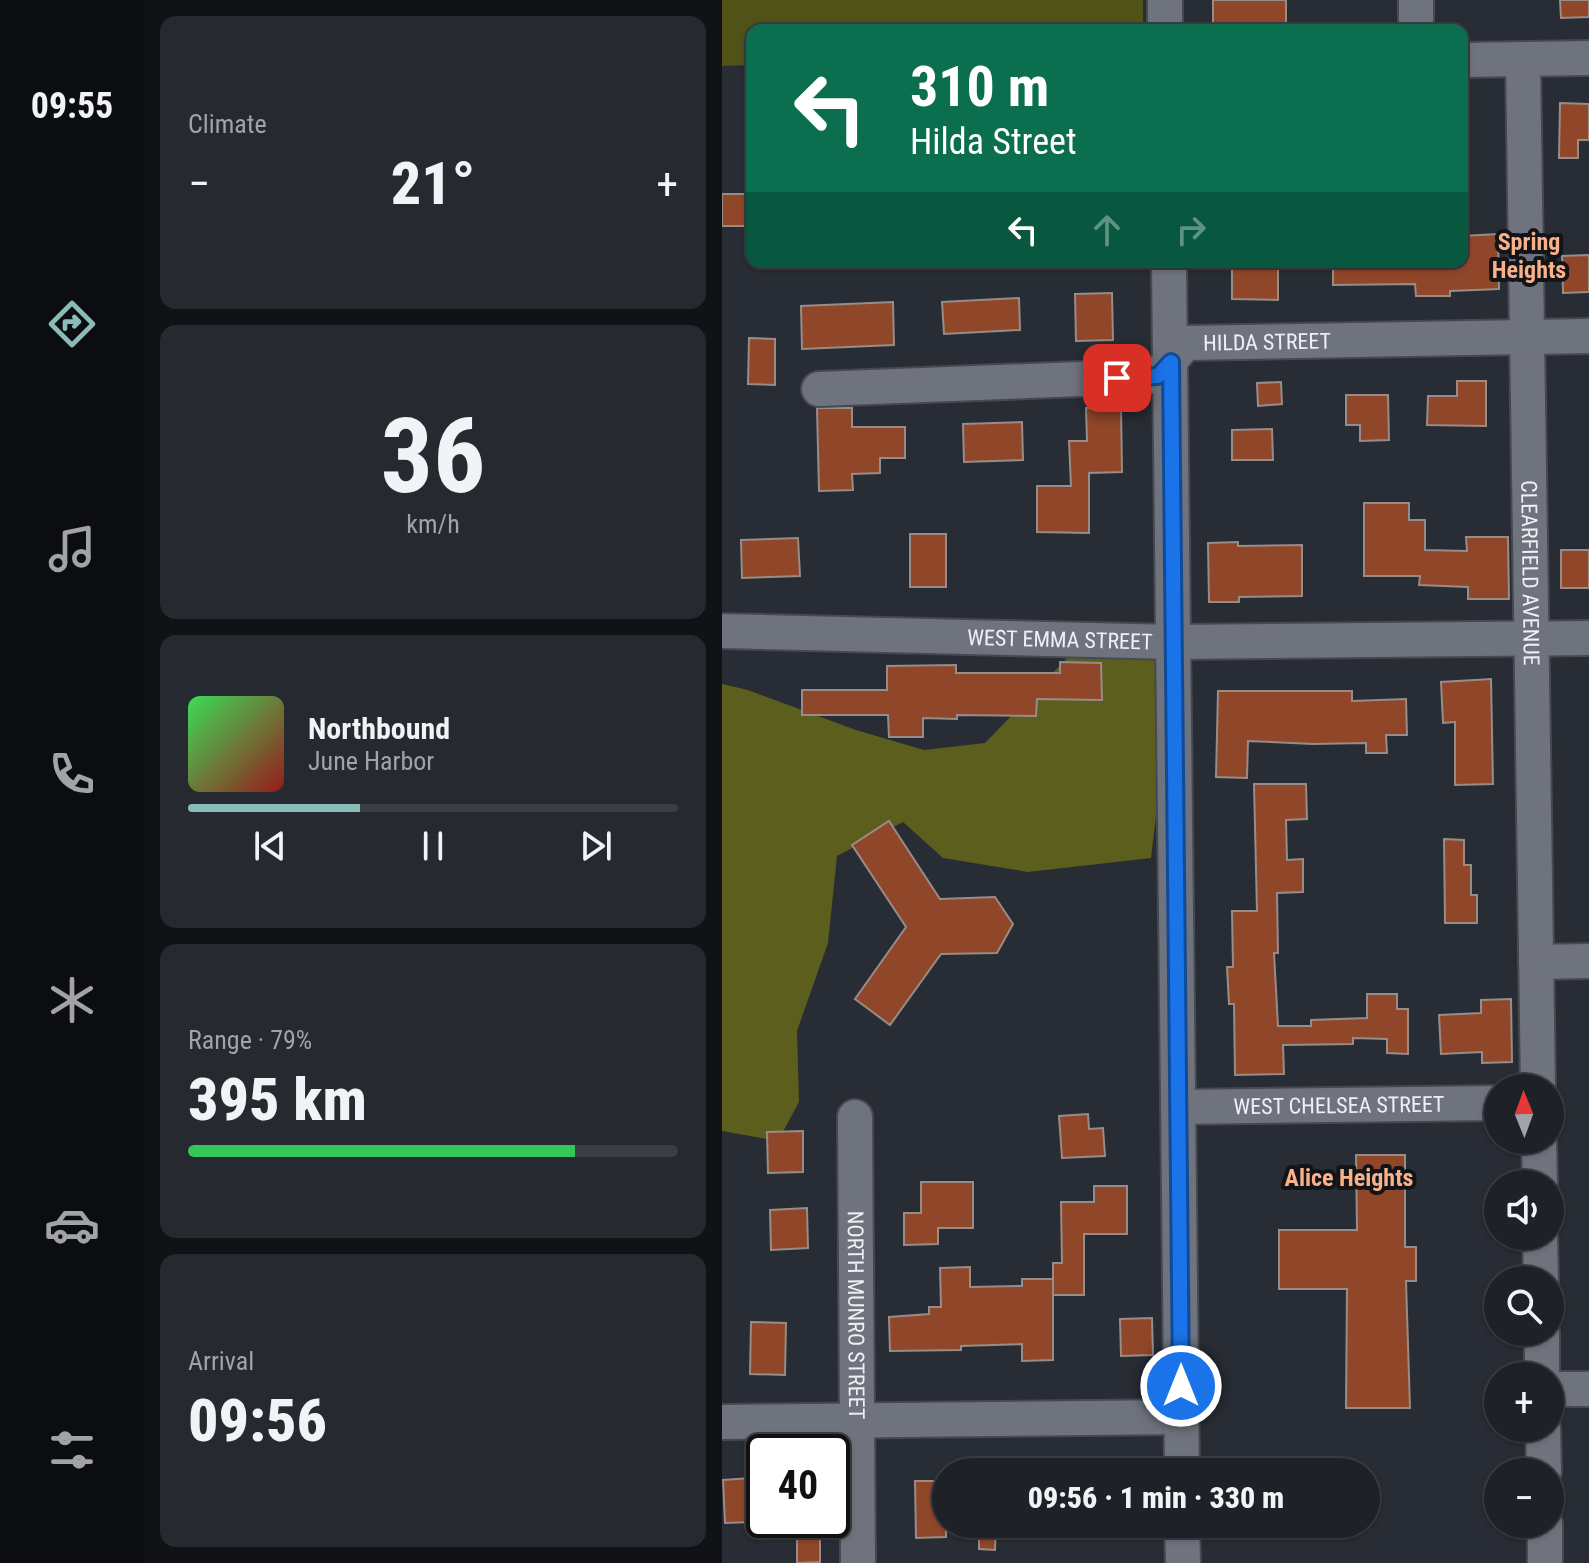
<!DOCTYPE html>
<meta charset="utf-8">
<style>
:root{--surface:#1e2127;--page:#26292f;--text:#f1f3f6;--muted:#a1a3a7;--line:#3c3e44;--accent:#8bbbb9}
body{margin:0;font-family:"Roboto Condensed",sans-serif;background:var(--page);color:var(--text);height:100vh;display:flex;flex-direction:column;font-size:30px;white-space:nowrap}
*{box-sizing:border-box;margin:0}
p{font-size:26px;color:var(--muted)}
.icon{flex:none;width:44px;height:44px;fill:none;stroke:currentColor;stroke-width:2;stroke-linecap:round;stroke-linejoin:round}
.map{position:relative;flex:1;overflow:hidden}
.panel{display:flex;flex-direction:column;gap:16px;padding:16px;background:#101215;width:578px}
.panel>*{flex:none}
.top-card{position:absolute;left:24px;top:24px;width:722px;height:244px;border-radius:16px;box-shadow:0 2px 6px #0004,0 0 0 2px var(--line);background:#0b6e4f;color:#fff;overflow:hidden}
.needle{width:52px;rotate:359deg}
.tools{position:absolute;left:762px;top:1074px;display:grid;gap:16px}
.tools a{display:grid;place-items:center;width:80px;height:80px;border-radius:50%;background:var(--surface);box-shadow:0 2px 6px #0004,0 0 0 2px var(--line);font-size:40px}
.speed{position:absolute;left:24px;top:1434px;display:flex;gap:16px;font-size:40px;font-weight:700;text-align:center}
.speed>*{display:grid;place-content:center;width:104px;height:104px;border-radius:50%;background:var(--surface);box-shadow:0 2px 6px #0004,0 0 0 2px var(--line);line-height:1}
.speed .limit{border:4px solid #111;border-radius:12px;background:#fff;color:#111}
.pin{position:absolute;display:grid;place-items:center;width:68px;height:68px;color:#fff;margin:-34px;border-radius:16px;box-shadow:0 4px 12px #0006}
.me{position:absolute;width:88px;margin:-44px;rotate:0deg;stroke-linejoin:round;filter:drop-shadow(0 0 6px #0008)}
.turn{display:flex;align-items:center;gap:28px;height:168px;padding:0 32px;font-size:36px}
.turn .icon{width:104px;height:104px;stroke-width:2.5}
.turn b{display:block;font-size:56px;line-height:68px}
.lanes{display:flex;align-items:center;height:76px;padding:0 32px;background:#0003;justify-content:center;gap:40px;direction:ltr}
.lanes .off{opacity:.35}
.big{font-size:60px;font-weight:800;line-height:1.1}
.panel .widget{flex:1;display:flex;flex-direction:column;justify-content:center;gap:12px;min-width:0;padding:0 28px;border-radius:16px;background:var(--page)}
.panel .dial{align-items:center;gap:0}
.dial b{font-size:104px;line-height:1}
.song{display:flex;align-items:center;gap:24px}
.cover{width:96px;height:96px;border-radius:12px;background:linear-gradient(135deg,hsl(130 70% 55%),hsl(0 70% 35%))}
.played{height:8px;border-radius:4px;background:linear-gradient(90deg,var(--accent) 35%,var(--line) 35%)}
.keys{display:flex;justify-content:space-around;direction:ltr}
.heat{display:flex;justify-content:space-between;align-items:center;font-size:44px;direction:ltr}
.charge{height:12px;border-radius:6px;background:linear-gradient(90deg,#34c759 79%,var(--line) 0)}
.trip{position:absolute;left:210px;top:1458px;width:448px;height:80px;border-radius:40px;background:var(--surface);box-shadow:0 2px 6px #0004,0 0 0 2px var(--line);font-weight:800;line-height:80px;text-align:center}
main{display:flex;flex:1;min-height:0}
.menu{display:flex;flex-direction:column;width:144px;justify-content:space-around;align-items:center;background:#0c0d10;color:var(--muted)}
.menu .icon{width:56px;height:56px}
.menu .active{color:var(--accent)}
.menu b{font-size:36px;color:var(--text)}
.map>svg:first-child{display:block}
.green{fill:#505217}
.forest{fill:#5b5e1c}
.building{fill:#904629;stroke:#988c88;stroke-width:2}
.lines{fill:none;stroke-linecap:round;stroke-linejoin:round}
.minor-casing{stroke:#464950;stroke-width:38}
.minor{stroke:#6f737d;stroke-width:34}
.route-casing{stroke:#114b97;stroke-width:20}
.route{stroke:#1a73e8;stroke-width:14}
.labels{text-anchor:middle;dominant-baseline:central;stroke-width:8;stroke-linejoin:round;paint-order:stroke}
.street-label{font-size:22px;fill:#edf0f5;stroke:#131418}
.neighbourhood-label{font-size:24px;font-weight:bold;fill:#f9b189;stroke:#131418}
</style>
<main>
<nav class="menu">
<b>09:55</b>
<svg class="icon active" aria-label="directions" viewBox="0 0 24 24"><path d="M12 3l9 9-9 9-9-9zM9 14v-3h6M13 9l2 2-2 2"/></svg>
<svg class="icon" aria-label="music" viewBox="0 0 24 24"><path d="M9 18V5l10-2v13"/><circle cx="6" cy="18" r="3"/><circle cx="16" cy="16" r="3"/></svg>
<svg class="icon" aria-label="phone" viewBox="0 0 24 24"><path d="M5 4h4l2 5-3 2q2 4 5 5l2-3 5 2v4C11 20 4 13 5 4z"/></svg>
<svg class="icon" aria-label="climate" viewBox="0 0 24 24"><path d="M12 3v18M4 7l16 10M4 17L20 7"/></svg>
<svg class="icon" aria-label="car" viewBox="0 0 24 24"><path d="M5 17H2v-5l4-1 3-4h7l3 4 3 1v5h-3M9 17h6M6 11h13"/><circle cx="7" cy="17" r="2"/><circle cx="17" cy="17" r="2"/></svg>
<svg class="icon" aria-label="filters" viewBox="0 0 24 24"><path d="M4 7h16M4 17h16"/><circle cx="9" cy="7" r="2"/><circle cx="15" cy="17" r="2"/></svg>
</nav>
<section class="panel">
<div class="widget"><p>Climate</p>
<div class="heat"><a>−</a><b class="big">21°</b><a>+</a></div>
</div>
<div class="widget dial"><b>36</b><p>km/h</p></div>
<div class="widget">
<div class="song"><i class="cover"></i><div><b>Northbound</b><p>June Harbor</p></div></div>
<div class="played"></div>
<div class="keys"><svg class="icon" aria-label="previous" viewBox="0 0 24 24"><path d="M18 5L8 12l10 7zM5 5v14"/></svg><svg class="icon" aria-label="pause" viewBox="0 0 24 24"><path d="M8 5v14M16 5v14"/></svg><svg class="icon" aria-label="next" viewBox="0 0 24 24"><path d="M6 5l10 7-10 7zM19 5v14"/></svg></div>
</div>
<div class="widget"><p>Range · 79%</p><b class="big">395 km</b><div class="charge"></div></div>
<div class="widget"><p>Arrival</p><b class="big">09:56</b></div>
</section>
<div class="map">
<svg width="867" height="1563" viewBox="0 0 867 1563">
<rect width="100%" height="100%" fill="#282c34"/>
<polygon class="green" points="0,0 421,0 421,30 30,30 30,65 0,66"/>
<polygon class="forest" points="351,652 442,654 443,742 429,858 306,872 221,858 181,822 115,856 106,943 75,1031 77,1102 56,1141 0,1131 0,684 26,690 134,730 202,750 263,743"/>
<g class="building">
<rect x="491" y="0" width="73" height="30"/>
<polygon points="838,0 867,0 867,17 839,18"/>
<polygon points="838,103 867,104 867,140 856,140 856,158 837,158"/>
<rect x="0" y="194" width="30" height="32"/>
<polygon points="776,234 777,289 728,291 728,296 694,296 693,284 611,285 611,262 740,262 740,236"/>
<polygon points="867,255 867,292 841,293 840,256"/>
<polygon points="510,262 556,262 556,300 510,299"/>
<polygon points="390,293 391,340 354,341 353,294"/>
<polygon points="297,298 298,330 222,334 220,302"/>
<polygon points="171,302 172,345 80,349 79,306"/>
<polygon points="27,338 53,339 53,385 26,384"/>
<polygon points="735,381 764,381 764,426 705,425 706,396 735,396"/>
<polygon points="559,382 560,404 536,406 535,383"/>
<polygon points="624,395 666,395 667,440 638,441 638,425 624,425"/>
<polygon points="399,407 400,472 367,473 367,533 315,532 315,486 349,486 347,441 365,441 364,408"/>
<polygon points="95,408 130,408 130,427 183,427 183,458 158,458 158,473 130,474 131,490 97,491"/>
<polygon points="300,422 301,460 242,462 241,424"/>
<polygon points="550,429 551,460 510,460 510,430"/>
<polygon points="642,503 687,503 687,520 703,520 703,550 745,551 744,537 786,537 787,599 746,599 746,587 697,585 698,576 642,576"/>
<rect x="188" y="534" width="36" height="53"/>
<polygon points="76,538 78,576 20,578 19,540"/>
<polygon points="516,542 516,546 580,545 580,596 517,597 517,602 487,602 486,543"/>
<rect x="839" y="550" width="28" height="38"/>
<polygon points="338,662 379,663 380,700 315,699 314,716 235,715 235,719 201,718 201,737 167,737 166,715 80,715 80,690 165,690 165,666 234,665 234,673 338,673"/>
<polygon points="769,679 771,784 733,785 733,722 721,723 719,682"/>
<polygon points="496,691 630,691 630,701 684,699 685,735 664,735 665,753 644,753 644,743 591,744 526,741 525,778 494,777"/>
<polygon points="532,784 584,784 585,819 564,820 565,860 581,859 581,892 555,893 556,953 552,953 556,1026 589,1026 589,1020 645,1018 645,994 675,994 675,1009 686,1009 686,1054 665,1053 665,1039 631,1038 631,1044 561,1045 562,1074 513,1075 512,1004 507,1004 505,967 511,967 510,911 535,911"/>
<polygon points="167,821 218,899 273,897 291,924 275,953 219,954 168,1025 133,999 184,927 130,845"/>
<polygon points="722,839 742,840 742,865 749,865 749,895 755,895 755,923 723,923"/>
<polygon points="789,999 790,1062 760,1063 760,1052 719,1054 717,1015 759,1013 759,1000"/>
<polygon points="366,1114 367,1129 381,1128 383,1156 340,1158 337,1116"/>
<polygon points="81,1131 81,1172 46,1173 45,1132"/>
<polygon points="634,1155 683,1155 683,1247 694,1247 694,1281 684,1281 688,1408 624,1408 625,1289 557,1289 557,1230 635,1230"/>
<polygon points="199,1182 251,1182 251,1228 216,1228 216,1244 182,1245 182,1213 199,1213"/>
<polygon points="372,1186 405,1186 405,1234 362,1234 362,1295 331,1295 331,1360 300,1361 300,1344 239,1346 239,1350 168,1351 167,1317 207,1314 207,1307 219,1307 218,1268 248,1267 248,1287 300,1286 300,1279 331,1279 331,1294 331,1263 340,1263 339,1202 372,1202"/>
<polygon points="85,1208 86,1248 49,1250 48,1210"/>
<polygon points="430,1318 431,1355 399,1356 398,1319"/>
<polygon points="29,1322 64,1323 63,1375 28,1374"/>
<polygon points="29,1478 30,1522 3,1523 1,1480"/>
<polygon points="193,1481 224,1481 224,1537 194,1538"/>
<polygon points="75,1520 98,1520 98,1562 75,1563"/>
<polygon points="257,1524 274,1524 273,1550 257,1549"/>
</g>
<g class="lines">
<defs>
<g id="minor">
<polyline points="443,0 443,30"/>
<polyline points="694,0 694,30"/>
<path id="s1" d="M801 59 816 1088"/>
<polyline points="740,60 867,58"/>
<polyline points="447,262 460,1472"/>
<path id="s2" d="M97 389 436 376 463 343 867 336"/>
<path id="s3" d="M0 631 453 642 867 638"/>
<polyline points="814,962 867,961"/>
<path id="s4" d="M457 1107 776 1103"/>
<path id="s5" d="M133 1117 136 1563"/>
<polyline points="817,1140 818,1184"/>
<polyline points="818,1236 819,1280"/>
<polyline points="820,1332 820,1376"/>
<polyline points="828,1389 867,1389"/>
<polyline points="0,1422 460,1417"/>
<polyline points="821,1428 822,1472"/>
<polyline points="460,1524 461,1563"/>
<polyline points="823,1524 823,1563"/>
</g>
</defs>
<use href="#minor" class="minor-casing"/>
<use href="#minor" class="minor"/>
</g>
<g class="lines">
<defs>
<polyline id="route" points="395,378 436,376 449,362 459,1386"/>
</defs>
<use href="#route" class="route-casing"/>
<use href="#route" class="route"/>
</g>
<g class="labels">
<g class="street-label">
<text stroke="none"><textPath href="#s2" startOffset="464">HILDA STREET</textPath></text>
<text stroke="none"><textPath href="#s1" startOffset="514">CLEARFIELD AVENUE</textPath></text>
<text stroke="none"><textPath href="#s3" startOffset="338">WEST EMMA STREET</textPath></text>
<text stroke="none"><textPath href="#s4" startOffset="160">WEST CHELSEA STREET</textPath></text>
<text stroke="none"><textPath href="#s5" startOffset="198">NORTH MUNRO STREET</textPath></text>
</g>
<g class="neighbourhood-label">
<text x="807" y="242">Spring<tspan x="807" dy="28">Heights</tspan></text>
<text x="627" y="1178">Alice Heights</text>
</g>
</g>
</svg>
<div class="tools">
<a><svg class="needle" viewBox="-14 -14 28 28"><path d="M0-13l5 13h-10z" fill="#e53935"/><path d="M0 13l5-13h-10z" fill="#a1a3a7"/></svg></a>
<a><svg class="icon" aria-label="sound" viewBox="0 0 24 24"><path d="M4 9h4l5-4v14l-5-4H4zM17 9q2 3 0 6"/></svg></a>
<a><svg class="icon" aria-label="search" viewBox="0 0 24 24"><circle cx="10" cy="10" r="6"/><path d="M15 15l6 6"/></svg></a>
<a>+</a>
<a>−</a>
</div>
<div class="speed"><div class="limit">40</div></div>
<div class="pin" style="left:395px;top:378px;background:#d93025"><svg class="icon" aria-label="arrive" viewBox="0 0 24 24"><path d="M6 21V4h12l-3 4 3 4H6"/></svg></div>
<svg class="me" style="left:459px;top:1386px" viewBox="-20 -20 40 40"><circle r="17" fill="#1a73e8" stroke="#fff" stroke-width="3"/><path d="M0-11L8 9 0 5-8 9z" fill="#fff"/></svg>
<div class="trip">09:56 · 1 min · 330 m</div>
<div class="top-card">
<div class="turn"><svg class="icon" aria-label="left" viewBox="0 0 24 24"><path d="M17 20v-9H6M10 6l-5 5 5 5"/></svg><div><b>310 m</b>Hilda Street</div></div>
<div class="lanes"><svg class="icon" aria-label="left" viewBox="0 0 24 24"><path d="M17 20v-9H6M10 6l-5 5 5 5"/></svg><svg class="icon off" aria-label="ahead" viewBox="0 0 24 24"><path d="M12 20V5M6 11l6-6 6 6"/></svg><svg class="icon off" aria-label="right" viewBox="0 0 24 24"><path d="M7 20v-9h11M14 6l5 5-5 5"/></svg></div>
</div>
</div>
</main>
